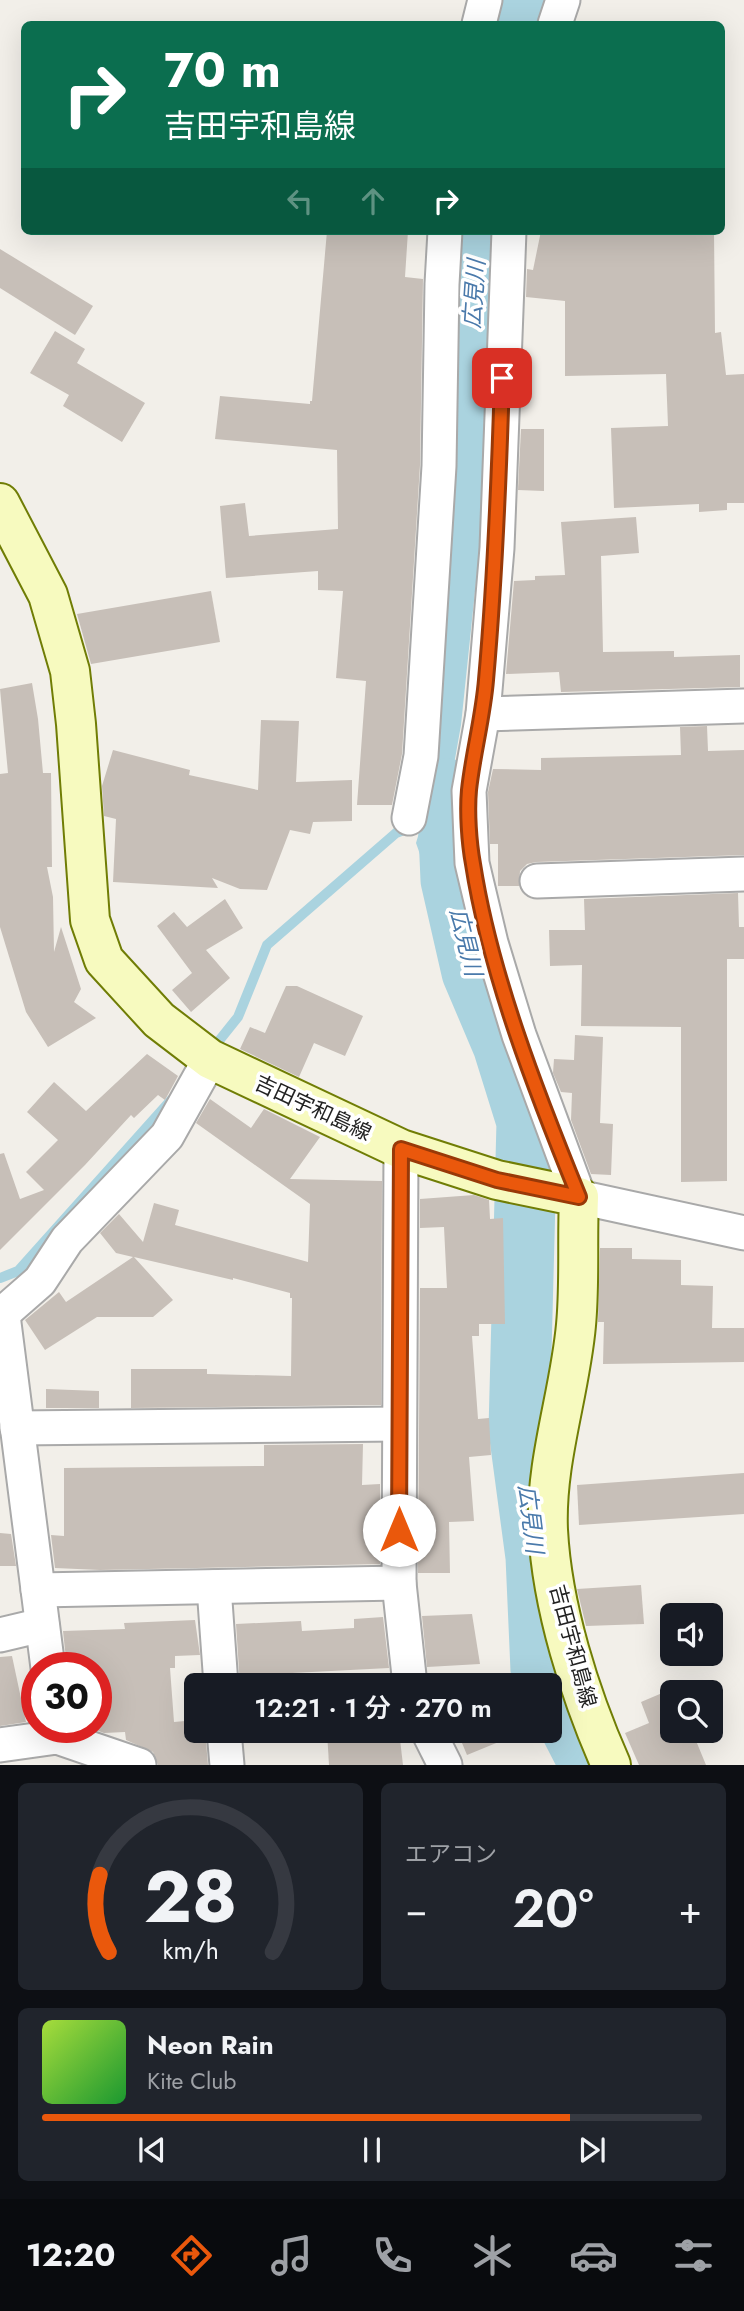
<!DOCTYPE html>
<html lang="ja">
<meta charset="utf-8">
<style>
:root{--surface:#171b24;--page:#20242c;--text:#f1f3f6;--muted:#9ea1a6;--line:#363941;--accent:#ea580c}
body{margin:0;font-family:Jost,"Noto Sans JP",sans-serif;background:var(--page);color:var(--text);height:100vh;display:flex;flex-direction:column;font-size:26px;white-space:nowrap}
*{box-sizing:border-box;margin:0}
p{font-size:23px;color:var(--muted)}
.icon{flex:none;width:38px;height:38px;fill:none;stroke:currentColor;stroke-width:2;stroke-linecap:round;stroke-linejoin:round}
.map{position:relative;height:1765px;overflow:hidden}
.panel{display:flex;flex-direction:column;gap:18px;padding:18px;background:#0d0f14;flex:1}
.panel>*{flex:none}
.banner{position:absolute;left:21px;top:21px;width:704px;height:214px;border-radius:10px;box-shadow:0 7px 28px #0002;background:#0b6e4f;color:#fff;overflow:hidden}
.buttons{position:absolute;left:660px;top:1603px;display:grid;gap:14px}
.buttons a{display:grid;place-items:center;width:63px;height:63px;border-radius:10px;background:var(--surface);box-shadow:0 7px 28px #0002;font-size:35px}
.speed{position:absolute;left:21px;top:1652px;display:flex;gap:14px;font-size:35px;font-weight:700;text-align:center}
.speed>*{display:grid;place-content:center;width:91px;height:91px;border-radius:50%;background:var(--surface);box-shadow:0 7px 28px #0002;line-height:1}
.speed .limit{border:10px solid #d22;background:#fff;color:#111}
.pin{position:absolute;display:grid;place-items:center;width:60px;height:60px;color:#fff;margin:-30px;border-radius:14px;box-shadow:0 4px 10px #0006}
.me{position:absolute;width:77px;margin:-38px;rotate:0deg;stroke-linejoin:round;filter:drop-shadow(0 0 5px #0008)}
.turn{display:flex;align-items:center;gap:24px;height:147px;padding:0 28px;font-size:32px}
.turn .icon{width:91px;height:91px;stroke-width:2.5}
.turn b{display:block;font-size:49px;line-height:60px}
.lanes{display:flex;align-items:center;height:66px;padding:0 28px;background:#0003;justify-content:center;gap:35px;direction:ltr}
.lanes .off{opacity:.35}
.big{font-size:52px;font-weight:600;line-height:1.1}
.panel .card{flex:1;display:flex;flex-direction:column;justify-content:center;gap:10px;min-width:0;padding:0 24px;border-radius:10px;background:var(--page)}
.panel .dial{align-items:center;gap:0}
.dial svg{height:182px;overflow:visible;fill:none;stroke:var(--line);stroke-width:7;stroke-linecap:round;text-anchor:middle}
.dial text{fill:var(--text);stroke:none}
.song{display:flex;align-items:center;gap:21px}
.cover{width:84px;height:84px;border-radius:10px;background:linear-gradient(135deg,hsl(80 70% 55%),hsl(130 70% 35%))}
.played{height:7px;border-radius:4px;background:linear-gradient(90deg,var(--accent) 80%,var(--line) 80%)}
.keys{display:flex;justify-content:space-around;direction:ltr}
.heat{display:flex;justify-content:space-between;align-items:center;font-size:38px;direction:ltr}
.panel .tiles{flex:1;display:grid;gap:18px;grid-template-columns:1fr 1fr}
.card:last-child{grid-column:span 2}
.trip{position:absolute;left:184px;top:1673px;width:378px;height:70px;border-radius:10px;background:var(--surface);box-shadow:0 7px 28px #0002;font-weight:600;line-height:70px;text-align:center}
.tab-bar{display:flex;height:112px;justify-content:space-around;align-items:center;background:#090b0e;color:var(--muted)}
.tab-bar .icon{width:49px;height:49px}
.tab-bar .selected{color:var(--accent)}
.tab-bar b{font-size:32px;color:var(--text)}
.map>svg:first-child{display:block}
.water{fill:#aad3df}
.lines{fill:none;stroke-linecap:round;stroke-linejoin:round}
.stream{stroke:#aad3df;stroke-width:10}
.river{stroke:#aad3df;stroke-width:61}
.building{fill:#c7bfb8}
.minor-casing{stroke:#a9a9a9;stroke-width:37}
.secondary-casing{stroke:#707d05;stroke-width:42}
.minor{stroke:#fff;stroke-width:33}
.secondary{stroke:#f7fabf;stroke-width:38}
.route-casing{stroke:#983908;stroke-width:18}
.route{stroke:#ea580c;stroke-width:12}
.labels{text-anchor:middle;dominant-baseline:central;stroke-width:7;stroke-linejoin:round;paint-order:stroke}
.street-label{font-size:21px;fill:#222;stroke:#fff}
.water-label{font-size:23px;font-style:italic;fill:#4a7aab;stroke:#fff}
</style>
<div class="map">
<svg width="744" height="1765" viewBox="0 0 744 1765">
<rect width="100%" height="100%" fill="#f2efe9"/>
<g class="water">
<polygon points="502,0 552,0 543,24 496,24"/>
<polygon points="458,231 494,231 479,553 461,725 452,776 462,869 429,880 416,843 430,796 441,694 451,538 452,322"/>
</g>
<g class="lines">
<g class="stream">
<polyline points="210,1052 238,1017 267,945 396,833 411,827"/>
<polyline points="0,1278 18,1271 171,1100"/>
</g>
<g class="river">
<polyline points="447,789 451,880 472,972 503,1045 527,1122 519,1430 536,1557 541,1670 549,1685"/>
<polyline points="550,1687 590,1765"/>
</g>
</g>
<g class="building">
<polygon points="327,231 408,231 405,277 423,279 420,465 402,754 392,805 357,805 366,681 336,678 343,591 318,590 318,571 226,578 220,506 245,503 249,536 338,529 337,450 215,439 220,396 310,404 310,401 312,401"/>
<polygon points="541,231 714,231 715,333 721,332 726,375 744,374 744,503 727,503 727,510 699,512 699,504 614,508 611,428 668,426 666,374 565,376 565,301 526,297 527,269 533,270"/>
<polygon points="0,249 93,306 75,335 0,288"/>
<polygon points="55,331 85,349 77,363 145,403 122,442 63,406 69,395 30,373"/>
<polygon points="521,429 544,429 544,491 518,490"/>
<polygon points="636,517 639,553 601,556 603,652 674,651 674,657 740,655 740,687 561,692 559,672 506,674 514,581 535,580 535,576 565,575 561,522"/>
<polygon points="211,591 220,642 91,664 77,614"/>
<polygon points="32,683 38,719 43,773 51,773 52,867 47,867 53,897 54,952 61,927 81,989 74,1002 96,1018 48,1047 26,1012 0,927 0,774 8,773 0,689"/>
<polygon points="261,720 299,721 296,782 352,780 352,821 313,822 310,834 290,830 267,890 240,889 212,878 218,888 113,882 116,819 104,816 102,786 113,750 190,770 189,775 258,790"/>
<polygon points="707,726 708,751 744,750 744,855 536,862 527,864 520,871 519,886 498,886 498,844 490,844 488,792 493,769 541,770 541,758 681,755 680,727"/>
<polygon points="738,893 739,927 744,927 744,959 727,959 727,1181 681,1182 681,1027 581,1026 582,965 550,966 549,930 585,930 584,899"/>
<polygon points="225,899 243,928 206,950 230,978 191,1012 172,990 192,973 157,926 174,912 187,927"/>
<polygon points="286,986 297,986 363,1016 345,1056 314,1043 299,1077 240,1049 250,1027 265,1033"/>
<polygon points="575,1035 603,1037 600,1123 613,1124 611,1175 591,1174 571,1120 572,1093 561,1092 553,1073 554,1059 574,1060"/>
<polygon points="147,1054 178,1076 165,1100 158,1095 134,1118 131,1115 85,1165 0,1250 0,1154 4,1153 20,1199 44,1190 26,1172 58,1140 27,1112 54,1082 86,1111"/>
<polygon points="210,1099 251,1128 264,1109 320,1137 290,1179 382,1181 381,1405 131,1408 131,1369 207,1369 207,1374 291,1376 292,1298 290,1298 290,1293 233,1278 233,1280 134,1257 173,1300 153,1317 97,1317 45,1350 25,1320 59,1292 66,1302 133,1257 116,1253 100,1233 119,1214 143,1242 154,1203 179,1210 175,1225 308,1262 310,1204 196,1123"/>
<polygon points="474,1195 489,1200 490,1219 503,1218 505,1324 479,1324 479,1336 472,1336 478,1419 489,1418 491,1455 469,1457 474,1521 449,1522 450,1573 418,1573 420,1288 447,1288 444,1227 420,1228 420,1199"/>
<polygon points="600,1248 632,1248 632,1259 681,1260 681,1285 713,1286 712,1328 744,1328 744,1362 603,1364 604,1322 598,1322"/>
<polygon points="46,1389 99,1391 99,1408 46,1408"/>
<polygon points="363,1444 362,1485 380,1484 380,1564 100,1570 55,1568 51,1535 64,1536 64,1468 264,1466 264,1445"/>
<polygon points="744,1473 744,1514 579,1525 577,1485"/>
<polygon points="0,1533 11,1534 16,1566 0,1566"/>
<polygon points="641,1585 644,1624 586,1626 577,1589"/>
<polygon points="472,1614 480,1664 427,1667 422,1616"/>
<polygon points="383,1617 389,1668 273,1674 274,1685 240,1685 236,1624 301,1621 302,1631 354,1628 354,1619"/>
<polygon points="195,1620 200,1655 175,1656 175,1668 170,1668 174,1722 196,1720 196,1731 205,1731 208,1765 158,1765 153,1752 126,1740 125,1732 104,1733 96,1730 96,1668 67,1668 63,1631 125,1629 124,1623"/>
<polygon points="12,1656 26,1722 0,1726 0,1657"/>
<polygon points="674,1688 672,1731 692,1731 706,1765 639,1765 625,1733 649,1723 641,1702"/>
<polygon points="327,1731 399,1731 403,1765 329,1765"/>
<polygon points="457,1731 503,1731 506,1739 467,1755"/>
</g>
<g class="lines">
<defs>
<g id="minor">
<polyline points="479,24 485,0"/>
<polyline points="555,24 563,0"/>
<polyline points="509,231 497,548 483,714 469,791 472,863 491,943 519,1035 579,1197 744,1233"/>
<polyline points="483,714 744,706"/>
<polyline points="409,818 421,756 439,466 442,284 445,231"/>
<polyline points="537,881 744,874"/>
<polyline points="401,1149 399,1583 410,1685"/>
<polyline points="3,1315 48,1668"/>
<polyline points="0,1316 40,1281 67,1240 167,1136 210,1059"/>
<polyline points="17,1428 399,1424"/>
<polyline points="214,1587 221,1685"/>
<polyline points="38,1590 399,1583"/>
<polyline points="0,1635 42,1625"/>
<polyline points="224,1731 227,1765"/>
<polyline points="428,1731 445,1765"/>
<polyline points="0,1745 57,1737 139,1765"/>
</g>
<path id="secondary" d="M0 503 48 595 70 671 76 724 90 920 104 960 159 1020 210 1059 401 1149 497 1180 579 1197C577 1240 580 1283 576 1325 570 1393 545 1461 548 1530 552 1607 580 1695 611 1765"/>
</defs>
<use href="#minor" class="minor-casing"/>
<use href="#secondary" class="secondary-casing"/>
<use href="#minor" class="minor"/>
<use href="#secondary" class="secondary"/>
</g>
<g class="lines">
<defs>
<path id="route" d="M399 1530 401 1149 497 1180 579 1197C537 1094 490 974 473 864 469 842 467 812 469 790 473 753 483 717 486 680 495 579 499 479 502 378"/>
</defs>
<use href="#route" class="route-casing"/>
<use href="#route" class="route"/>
</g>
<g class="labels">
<g class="street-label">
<text transform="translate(313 1108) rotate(25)">吉田宇和島線</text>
<text transform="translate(573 1646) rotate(75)">吉田宇和島線</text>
</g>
<g class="water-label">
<text transform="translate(474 294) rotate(-86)">広見川</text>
<text transform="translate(466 942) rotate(76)">広見川</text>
<text transform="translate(531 1519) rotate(83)">広見川</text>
</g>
</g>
</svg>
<div class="buttons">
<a><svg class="icon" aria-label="sound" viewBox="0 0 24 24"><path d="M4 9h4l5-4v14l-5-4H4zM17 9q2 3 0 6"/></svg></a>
<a><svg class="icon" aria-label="search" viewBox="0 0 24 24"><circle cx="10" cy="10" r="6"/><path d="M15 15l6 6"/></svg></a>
</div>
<div class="speed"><div class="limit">30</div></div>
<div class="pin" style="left:502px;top:378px;background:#d93025"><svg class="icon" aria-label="arrive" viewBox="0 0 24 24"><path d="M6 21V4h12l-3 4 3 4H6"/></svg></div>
<svg class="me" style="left:399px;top:1530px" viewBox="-20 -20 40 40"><circle r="19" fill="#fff"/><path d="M0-13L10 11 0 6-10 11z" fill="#ea580c"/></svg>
<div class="trip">12:21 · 1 分 · 270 m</div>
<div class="banner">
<div class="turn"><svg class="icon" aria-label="right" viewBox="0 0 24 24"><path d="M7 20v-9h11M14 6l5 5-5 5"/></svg><div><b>70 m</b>吉田宇和島線</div></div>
<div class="lanes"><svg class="icon off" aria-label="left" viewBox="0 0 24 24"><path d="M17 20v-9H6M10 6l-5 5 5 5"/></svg><svg class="icon off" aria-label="ahead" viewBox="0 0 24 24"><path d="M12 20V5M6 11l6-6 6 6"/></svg><svg class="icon" aria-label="right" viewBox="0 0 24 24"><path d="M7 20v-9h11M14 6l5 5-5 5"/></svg></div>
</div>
</div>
<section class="panel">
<div class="tiles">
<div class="card dial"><svg viewBox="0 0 100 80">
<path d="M14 69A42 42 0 1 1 86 69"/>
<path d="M14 69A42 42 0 0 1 10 35" stroke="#ea580c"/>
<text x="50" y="56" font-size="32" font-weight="700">28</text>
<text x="50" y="72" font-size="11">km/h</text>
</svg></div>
<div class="card"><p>エアコン</p>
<div class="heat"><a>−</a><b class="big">20°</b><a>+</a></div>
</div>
<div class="card">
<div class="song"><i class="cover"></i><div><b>Neon Rain</b><p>Kite Club</p></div></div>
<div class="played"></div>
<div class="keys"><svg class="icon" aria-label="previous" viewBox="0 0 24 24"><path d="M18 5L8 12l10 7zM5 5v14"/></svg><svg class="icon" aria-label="pause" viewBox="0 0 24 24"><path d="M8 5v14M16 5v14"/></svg><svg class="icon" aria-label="next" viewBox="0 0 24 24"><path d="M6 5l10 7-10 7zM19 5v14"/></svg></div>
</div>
</div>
</section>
<nav class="tab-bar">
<b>12:20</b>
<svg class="icon selected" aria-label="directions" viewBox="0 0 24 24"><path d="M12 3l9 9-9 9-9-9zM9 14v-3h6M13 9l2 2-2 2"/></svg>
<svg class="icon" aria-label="music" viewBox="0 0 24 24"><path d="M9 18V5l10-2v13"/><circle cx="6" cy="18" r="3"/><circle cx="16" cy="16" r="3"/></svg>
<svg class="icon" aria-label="phone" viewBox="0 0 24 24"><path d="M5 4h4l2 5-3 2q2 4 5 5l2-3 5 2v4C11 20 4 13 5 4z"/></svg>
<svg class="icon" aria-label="climate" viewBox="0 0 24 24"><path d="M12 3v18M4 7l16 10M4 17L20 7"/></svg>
<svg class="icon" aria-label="car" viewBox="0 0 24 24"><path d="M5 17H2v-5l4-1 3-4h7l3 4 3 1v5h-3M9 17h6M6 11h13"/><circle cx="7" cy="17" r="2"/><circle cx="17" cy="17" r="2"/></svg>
<svg class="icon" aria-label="filters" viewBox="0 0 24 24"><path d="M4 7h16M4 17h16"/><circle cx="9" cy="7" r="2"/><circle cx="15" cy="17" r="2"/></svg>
</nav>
